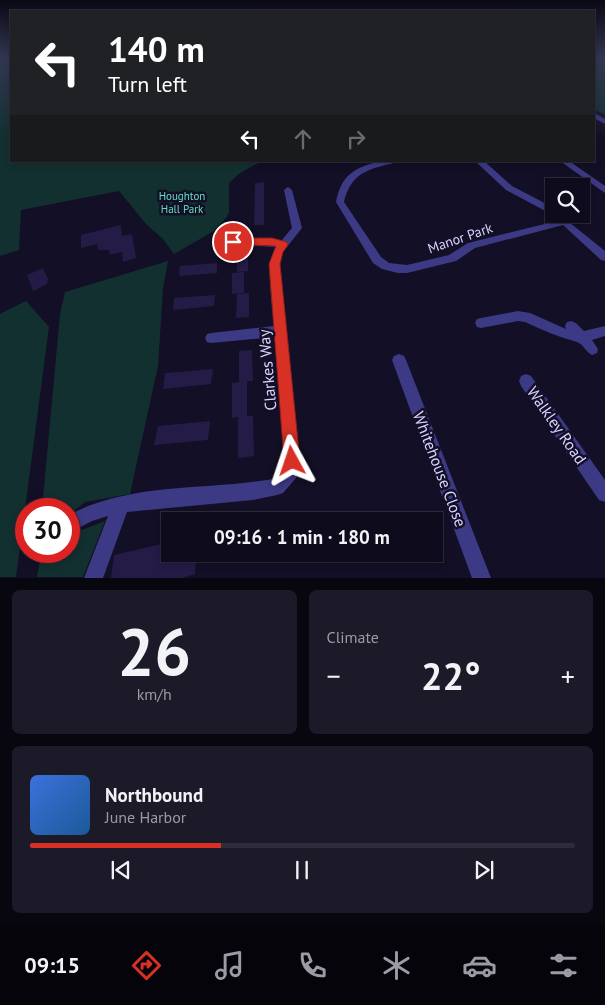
<!DOCTYPE html>
<meta charset="utf-8">
<style>
:root{--surface:#0e0b1c;--page:#1c1929;--text:#f1f3f6;--muted:#9b9ba3;--line:#2e2b3b;--accent:#d93025}
body{margin:0;font-family:"PT Sans",sans-serif;background:var(--page);color:var(--text);height:100vh;display:flex;flex-direction:column;font-size:19px;white-space:nowrap}
*{box-sizing:border-box;margin:0}
p{font-size:16px;color:var(--muted)}
.icon{flex:none;width:28px;height:28px;fill:none;stroke:currentColor;stroke-width:2;stroke-linecap:round;stroke-linejoin:round}
.map{position:relative;height:578px;overflow:hidden}
.drawer{display:flex;flex-direction:column;gap:12px;padding:12px;background:#08060f;flex:1}
.drawer>*{flex:none}
.hud{position:absolute;left:10px;top:10px;width:585px;height:152px;border-radius:0px;box-shadow:0 2px 8px #0003,0 0 0 1px var(--line);background:#202124;color:#fff;overflow:hidden}
.controls{position:absolute;left:545px;top:178px;display:grid;gap:10px}
.controls a{display:grid;place-items:center;width:45px;height:45px;border-radius:0px;background:var(--surface);box-shadow:0 2px 8px #0003,0 0 0 1px var(--line);font-size:25px}
.speed{position:absolute;left:15px;top:498px;display:flex;gap:10px;font-size:25px;font-weight:700;text-align:center}
.speed>*{display:grid;place-content:center;width:65px;height:65px;border-radius:50%;background:var(--surface);box-shadow:0 2px 8px #0003,0 0 0 1px var(--line);line-height:1}
.speed .limit{border:8px solid #d22;background:#fff;color:#111}
.pin{position:absolute;display:grid;place-items:center;width:42px;height:42px;color:#fff;margin:-21px;border:2px solid #fff;border-radius:50%;box-shadow:0 1px 5px #0007}
.me{position:absolute;width:55px;margin:-28px;rotate:355deg;stroke-linejoin:round;filter:drop-shadow(0 0 4px #0008)}
.turn{display:flex;align-items:center;gap:18px;height:105px;padding:0 15px;font-size:22px}
.turn .icon{width:65px;height:65px;stroke-width:2.5}
.turn b{display:block;font-size:35px;line-height:42px}
.lanes{display:flex;align-items:center;height:48px;padding:0 15px;background:#0003;justify-content:center;gap:25px;direction:ltr}
.lanes .off{opacity:.35}
.big{font-size:38px;font-weight:700;line-height:1.1}
.drawer .widget{flex:1;display:flex;flex-direction:column;justify-content:center;gap:8px;min-width:0;padding:0 18px;border-radius:8px;background:var(--page)}
.drawer .dial{align-items:center;gap:0}
.dial b{font-size:65px;line-height:1}
.song{display:flex;align-items:center;gap:15px}
.cover{width:60px;height:60px;border-radius:8px;background:linear-gradient(135deg,hsl(220 70% 55%),hsl(210 70% 35%))}
.played{height:5px;border-radius:2px;background:linear-gradient(90deg,var(--accent) 35%,var(--line) 35%)}
.keys{display:flex;justify-content:space-around;direction:ltr}
.heat{display:flex;justify-content:space-between;align-items:center;font-size:28px;direction:ltr}
.drawer .tiles{flex:1;display:grid;gap:12px;grid-template-columns:1fr 1fr}
.widget:last-child{grid-column:span 2}
.trip{position:absolute;left:161px;top:512px;width:282px;height:50px;border-radius:0px;background:var(--surface);box-shadow:0 2px 8px #0003,0 0 0 1px var(--line);font-weight:700;line-height:50px;text-align:center}
.dock{display:flex;height:80px;justify-content:space-around;align-items:center;background:#06040b;color:var(--muted)}
.dock .icon{width:35px;height:35px}
.dock .active{color:var(--accent)}
.dock b{font-size:22px;color:var(--text)}
.map>svg:first-child{display:block}
.green{fill:#12302f}
.building{fill:#241b47}
.lines{fill:none;stroke-linecap:round;stroke-linejoin:round}
.minor{fill:#3d3a85;fill-rule:evenodd}
.route{fill:#d93025;stroke:#8d1f18}
.labels{text-anchor:middle;dominant-baseline:central;stroke-width:5;stroke-linejoin:round;paint-order:stroke}
.far-park-label{font-size:11px;fill:#5fe0c0;stroke:#130f26}
.street-label{font-size:14px;fill:#d9d4ff;stroke:#130f26}
.near-street-label{font-size:16px;fill:#d9d4ff;stroke:#130f26}
</style>
<div class="map">
<svg width="605" height="578" viewBox="0 0 605 578">
<rect width="100%" height="100%" fill="#130f26"/>
<g class="green">
<polygon points="594,59 605,59 605,115 594,109 594,73 596,73 594,67"/>
<polygon points="11,65 11,161 262,161 240,173 229,183 229,212 227,217 214,231 174,254 163,239 146,224 119,191 21,210 19,250 0,256 0,66"/>
<polygon points="168,261 163,289 158,366 130,494 85,502 69,515 69,509 42,509 60,314 65,292"/>
<polygon points="26,301 49,327 16,577 0,577 0,314"/>
<polygon points="105,521 83,577 37,577 40,560 45,551 69,551 69,535"/>
</g>
<g class="building">
<polygon points="264,182 264,225 254,225 255,183"/>
<polygon points="121,225 122,236 132,234 136,258 123,262 122,252 110,255 109,250 98,250 97,244 81,248 81,235"/>
<polygon points="248,252 248,271 237,272 237,253"/>
<polygon points="217,263 217,273 179,276 180,266"/>
<polygon points="43,268 48,279 47,284 33,291 27,275"/>
<polygon points="244,272 244,293 232,294 232,273"/>
<polygon points="249,293 249,317 236,318 237,294"/>
<polygon points="215,295 214,306 173,310 174,298"/>
<polygon points="252,350 253,381 247,381 247,416 253,416 254,456 238,458 238,417 232,418 232,383 239,382 239,351"/>
<polygon points="213,369 211,384 163,389 165,373"/>
<polygon points="210,421 208,440 154,445 158,426"/>
<polygon points="170,542 170,554 196,554 195,574 182,578 111,578 114,555"/>
</g>
<g class="lines">
<g class="minor">
<polygon points="594,113 605,119 605,124 594,118"/>
<path d="M381 161H398C393 164 388 164 382 166 361 171 349 180 344 202L381 257 389 263 407 265 449 255 468 243 557 221 554 217 559 214 605 251V261L601 260 563 225 475 248 456 261 407 273H398L382 269 373 263 336 202C341 175 355 167 381 161Z"/>
<polygon points="475,161 484,161 512,186 554,208 554,214 557,214 551,214 506,190"/>
<polygon points="560,161 569,161 605,186 605,193"/>
<path d="M288 187 292 190 302 228 283 252 280 264 300 461 296 478 283 493 277 495 253 500 127 512 103 578H84L108 516 92 521 69 533V515C131 482 205 491 273 479L283 468 284 461 275 337 211 343 207 342 205 338 207 334 211 333 274 326C273 306 264 263 276 247L226 244 221 241 226 238 272 239 281 241 292 228 284 190Z"/>
<path d="M518 311 530 313 566 329 565 326 567 322C575 319 578 326 584 331L605 326V336L592 340 598 349 597 353 592 355C586 352 583 344 577 342 559 337 542 330 525 322L518 321 481 328 477 327 475 323 477 319 481 318Z"/>
<polygon points="399,354 404,356 406,360 491,578 472,578 392,360 394,356"/>
<polygon points="526,374 531,376 605,480 605,502 599,500 521,386 519,381 521,376"/>
</g>
</g>
<linearGradient id="sky" x2="0" y2="1"><stop stop-color="#0a0815"/><stop offset="0.42" stop-color="#333752"/><stop offset="1" stop-color="#333752" stop-opacity="0"/></linearGradient>
<rect width="605" height="140" fill="url(#sky)"/>
<polygon class="route" points="233,238 272,238 287,242 288,245 283,252 280,264 300,461 297,467 292,469 286,467 284,461 269,264 276,246 229,244 229,239"/>
<g class="labels">
<g class="far-park-label">
<text x="182" y="196">Houghton<tspan x="182" dy="13">Hall Park</tspan></text>
</g>
<g class="street-label">
<text transform="translate(460 238) rotate(-19)">Manor Park</text>
</g>
<g class="near-street-label">
<text transform="translate(267 370) rotate(-95)">Clarkes Way</text>
<text transform="translate(557 425) rotate(55)">Walkley Road</text>
<text transform="translate(440 469) rotate(69)">Whitehouse Close</text>
</g>
</g>
</svg>
<div class="controls">
<a><svg class="icon" aria-label="search" viewBox="0 0 24 24"><circle cx="10" cy="10" r="6"/><path d="M15 15l6 6"/></svg></a>
</div>
<div class="speed"><div class="limit">30</div></div>
<div class="pin" style="left:233px;top:242px;background:#d93025"><svg class="icon" aria-label="arrive" viewBox="0 0 24 24"><path d="M6 21V4h12l-3 4 3 4H6"/></svg></div>
<svg class="me" style="left:292px;top:461px" viewBox="-20 -20 40 40"><path d="M0-17L14 15 0 8-14 15z" fill="#d93025" stroke="#fff" stroke-width="4"/></svg>
<div class="trip">09:16 · 1 min · 180 m</div>
<div class="hud">
<div class="turn"><svg class="icon" aria-label="left" viewBox="0 0 24 24"><path d="M17 20v-9H6M10 6l-5 5 5 5"/></svg><div><b>140 m</b>Turn left</div></div>
<div class="lanes"><svg class="icon" aria-label="left" viewBox="0 0 24 24"><path d="M17 20v-9H6M10 6l-5 5 5 5"/></svg><svg class="icon off" aria-label="ahead" viewBox="0 0 24 24"><path d="M12 20V5M6 11l6-6 6 6"/></svg><svg class="icon off" aria-label="right" viewBox="0 0 24 24"><path d="M7 20v-9h11M14 6l5 5-5 5"/></svg></div>
</div>
</div>
<section class="drawer">
<div class="tiles">
<div class="widget dial"><b>26</b><p>km/h</p></div>
<div class="widget"><p>Climate</p>
<div class="heat"><a>−</a><b class="big">22°</b><a>+</a></div>
</div>
<div class="widget">
<div class="song"><i class="cover"></i><div><b>Northbound</b><p>June Harbor</p></div></div>
<div class="played"></div>
<div class="keys"><svg class="icon" aria-label="previous" viewBox="0 0 24 24"><path d="M18 5L8 12l10 7zM5 5v14"/></svg><svg class="icon" aria-label="pause" viewBox="0 0 24 24"><path d="M8 5v14M16 5v14"/></svg><svg class="icon" aria-label="next" viewBox="0 0 24 24"><path d="M6 5l10 7-10 7zM19 5v14"/></svg></div>
</div>
</div>
</section>
<nav class="dock">
<b>09:15</b>
<svg class="icon active" aria-label="directions" viewBox="0 0 24 24"><path d="M12 3l9 9-9 9-9-9zM9 14v-3h6M13 9l2 2-2 2"/></svg>
<svg class="icon" aria-label="music" viewBox="0 0 24 24"><path d="M9 18V5l10-2v13"/><circle cx="6" cy="18" r="3"/><circle cx="16" cy="16" r="3"/></svg>
<svg class="icon" aria-label="phone" viewBox="0 0 24 24"><path d="M5 4h4l2 5-3 2q2 4 5 5l2-3 5 2v4C11 20 4 13 5 4z"/></svg>
<svg class="icon" aria-label="climate" viewBox="0 0 24 24"><path d="M12 3v18M4 7l16 10M4 17L20 7"/></svg>
<svg class="icon" aria-label="car" viewBox="0 0 24 24"><path d="M5 17H2v-5l4-1 3-4h7l3 4 3 1v5h-3M9 17h6M6 11h13"/><circle cx="7" cy="17" r="2"/><circle cx="17" cy="17" r="2"/></svg>
<svg class="icon" aria-label="filters" viewBox="0 0 24 24"><path d="M4 7h16M4 17h16"/><circle cx="9" cy="7" r="2"/><circle cx="15" cy="17" r="2"/></svg>
</nav>
